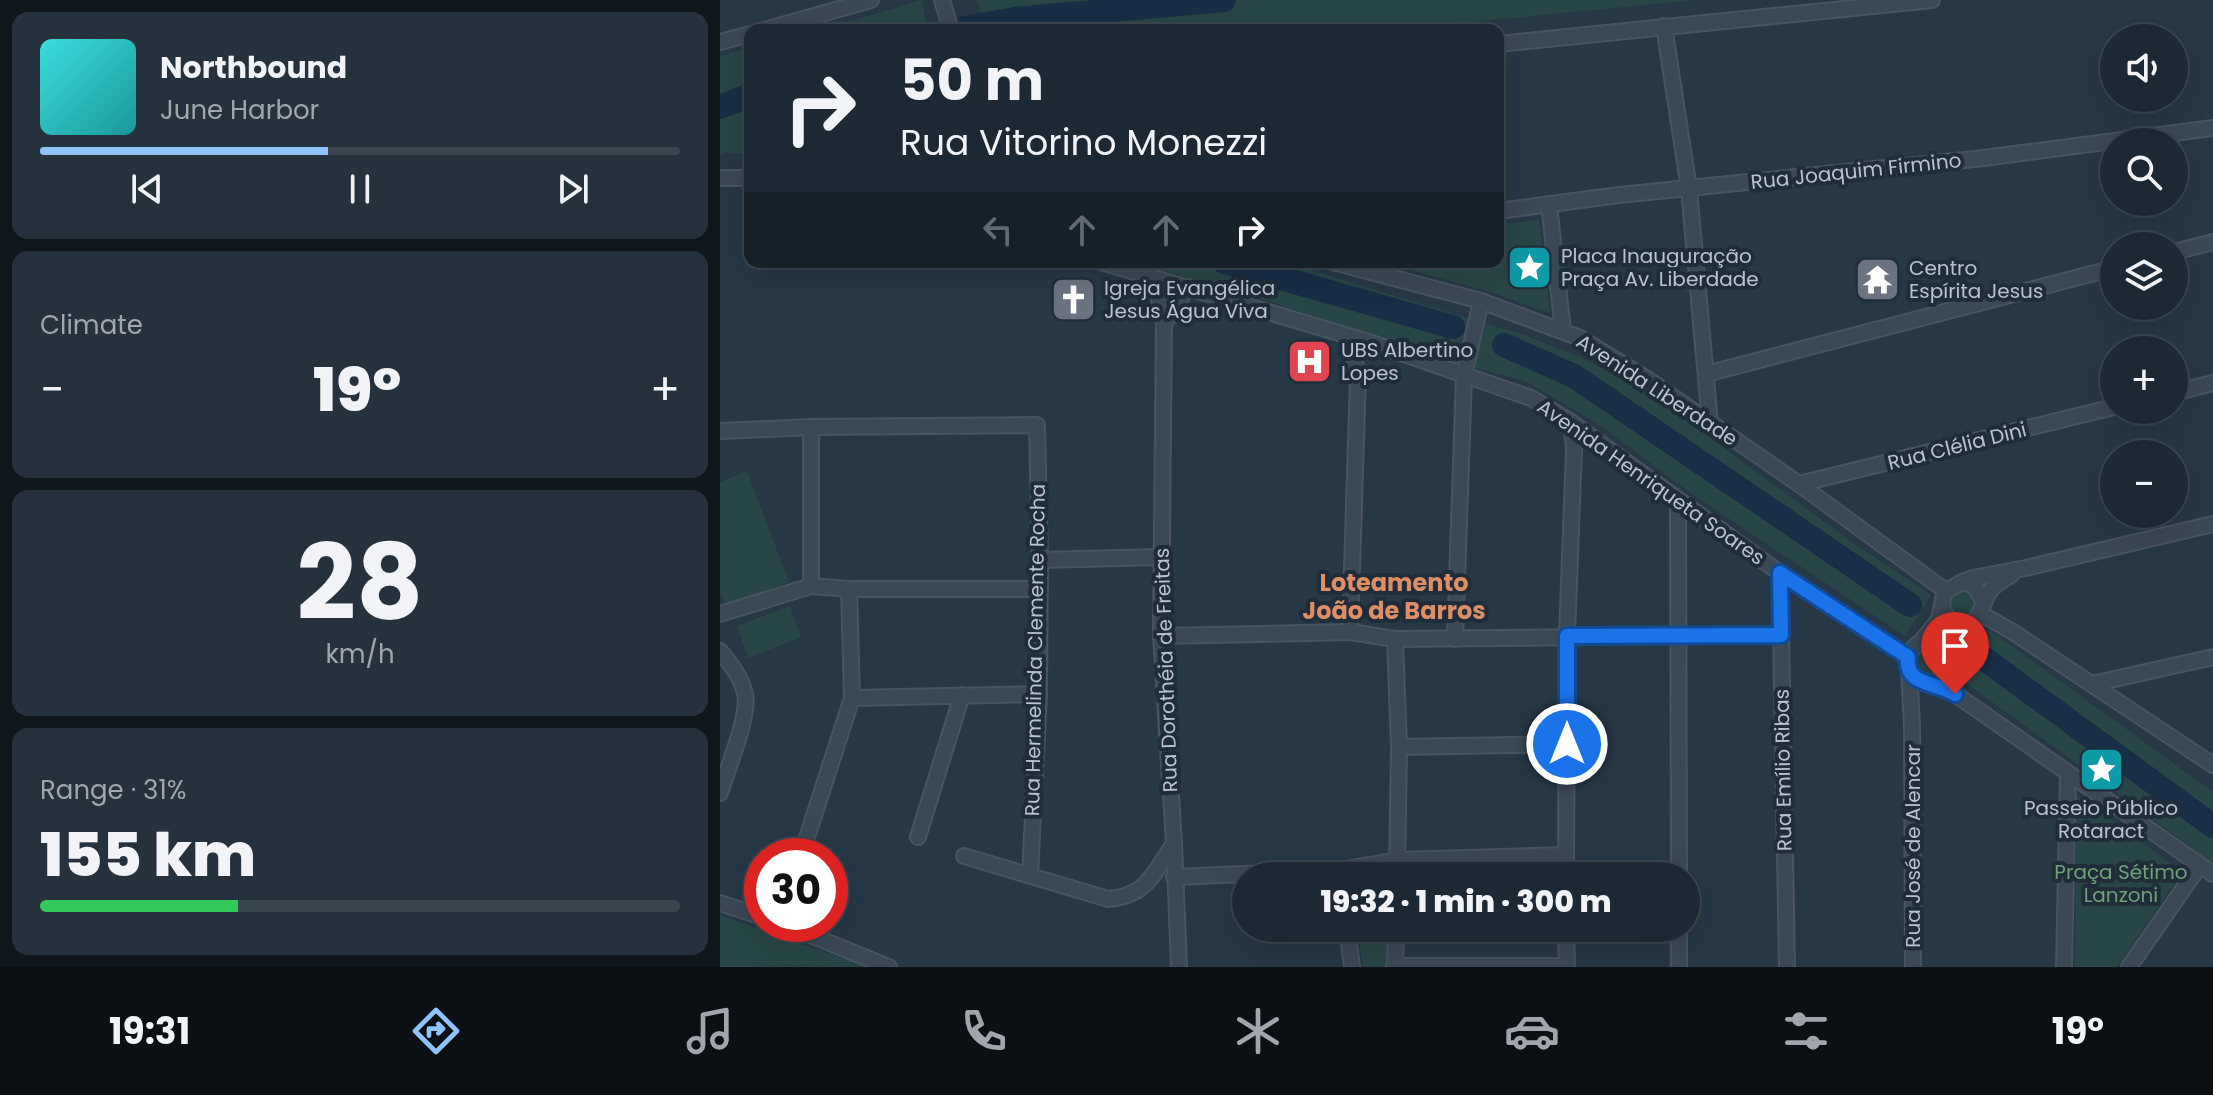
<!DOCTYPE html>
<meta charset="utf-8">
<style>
:root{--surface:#1c2934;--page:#25313c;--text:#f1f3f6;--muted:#a0a6ac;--line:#3a454f;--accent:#8dc3ff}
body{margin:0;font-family:Poppins,sans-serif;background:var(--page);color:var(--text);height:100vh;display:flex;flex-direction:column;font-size:30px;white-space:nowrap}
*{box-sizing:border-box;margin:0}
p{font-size:26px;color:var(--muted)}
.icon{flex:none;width:44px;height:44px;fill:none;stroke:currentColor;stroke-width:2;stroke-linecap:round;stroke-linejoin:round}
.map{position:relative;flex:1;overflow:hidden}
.sheet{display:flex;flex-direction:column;gap:12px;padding:12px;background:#0f171d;width:720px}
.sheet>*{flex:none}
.top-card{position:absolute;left:24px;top:24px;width:760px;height:244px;border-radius:16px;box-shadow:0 8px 32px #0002,0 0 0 2px var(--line);background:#1c2934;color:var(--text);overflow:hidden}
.fabs{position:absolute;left:1380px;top:24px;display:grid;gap:16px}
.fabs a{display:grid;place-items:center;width:88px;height:88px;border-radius:50%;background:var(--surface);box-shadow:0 8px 32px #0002,0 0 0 2px var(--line);font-size:40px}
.speed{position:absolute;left:24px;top:838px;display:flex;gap:16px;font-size:40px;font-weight:700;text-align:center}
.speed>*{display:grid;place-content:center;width:104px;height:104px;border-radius:50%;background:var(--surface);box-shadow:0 8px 32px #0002,0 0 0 2px var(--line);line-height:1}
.speed .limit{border:12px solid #d22;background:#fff;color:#111}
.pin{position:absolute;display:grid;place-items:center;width:68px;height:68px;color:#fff;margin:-82px -34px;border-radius:50% 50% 50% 0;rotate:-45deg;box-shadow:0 0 8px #0007}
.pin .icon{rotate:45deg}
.me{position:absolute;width:88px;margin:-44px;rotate:0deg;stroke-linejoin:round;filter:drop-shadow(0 0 6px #0008)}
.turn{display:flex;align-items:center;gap:28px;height:168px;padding:0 24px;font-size:36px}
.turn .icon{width:104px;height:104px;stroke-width:2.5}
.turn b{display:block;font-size:56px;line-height:68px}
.lanes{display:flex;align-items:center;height:76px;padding:0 24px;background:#0003;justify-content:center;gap:40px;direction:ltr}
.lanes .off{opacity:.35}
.big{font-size:60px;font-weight:800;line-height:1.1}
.sheet .card{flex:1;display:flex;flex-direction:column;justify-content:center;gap:12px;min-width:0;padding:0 28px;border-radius:16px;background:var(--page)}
.sheet .dial{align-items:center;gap:0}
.dial b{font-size:104px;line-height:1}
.song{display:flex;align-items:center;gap:24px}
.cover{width:96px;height:96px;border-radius:12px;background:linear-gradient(135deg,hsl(180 70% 55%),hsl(180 70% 35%))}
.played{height:8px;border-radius:4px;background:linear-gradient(90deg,var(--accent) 45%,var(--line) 45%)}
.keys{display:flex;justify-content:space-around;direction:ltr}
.heat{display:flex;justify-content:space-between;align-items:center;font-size:44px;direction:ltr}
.charge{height:12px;border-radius:6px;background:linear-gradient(90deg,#34c759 31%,var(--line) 0)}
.trip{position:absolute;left:512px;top:862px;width:468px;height:80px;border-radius:40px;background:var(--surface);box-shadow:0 8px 32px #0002,0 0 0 2px var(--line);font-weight:800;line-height:80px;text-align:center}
.tab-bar{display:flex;height:128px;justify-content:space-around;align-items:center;background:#0b1015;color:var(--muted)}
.tab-bar .icon{width:56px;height:56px}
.tab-bar .current{color:var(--accent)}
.tab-bar b{font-size:36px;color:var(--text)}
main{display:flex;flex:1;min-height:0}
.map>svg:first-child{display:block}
.green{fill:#284647}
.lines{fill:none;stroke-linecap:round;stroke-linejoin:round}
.river{stroke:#172e46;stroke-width:24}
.street-casing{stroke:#475461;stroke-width:18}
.street{stroke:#3b4855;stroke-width:14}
.route-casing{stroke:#114b97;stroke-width:20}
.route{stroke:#1a73e8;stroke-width:14}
.labels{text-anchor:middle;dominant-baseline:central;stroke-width:8;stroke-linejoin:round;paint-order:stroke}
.street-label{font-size:20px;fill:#b9c3ce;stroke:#1f2d3b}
.poi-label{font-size:20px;fill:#b9c3ce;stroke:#1f2d3b;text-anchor:start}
.park-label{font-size:20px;fill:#6ea175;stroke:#1f2d3b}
.quarter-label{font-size:24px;font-weight:bold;fill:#de8e64;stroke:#1f2d3b}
</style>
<main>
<section class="sheet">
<div class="card">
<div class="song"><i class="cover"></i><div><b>Northbound</b><p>June Harbor</p></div></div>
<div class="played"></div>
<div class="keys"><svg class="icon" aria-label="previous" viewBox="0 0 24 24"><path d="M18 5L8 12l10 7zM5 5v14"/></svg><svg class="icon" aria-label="pause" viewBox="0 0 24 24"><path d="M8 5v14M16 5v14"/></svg><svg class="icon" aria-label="next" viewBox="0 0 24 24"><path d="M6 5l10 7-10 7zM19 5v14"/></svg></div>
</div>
<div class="card"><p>Climate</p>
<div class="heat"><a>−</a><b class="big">19°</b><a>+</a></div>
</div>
<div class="card dial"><b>28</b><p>km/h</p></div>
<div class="card"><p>Range · 31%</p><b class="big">155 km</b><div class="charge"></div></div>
</section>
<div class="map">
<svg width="1493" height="967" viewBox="0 0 1493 967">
<rect width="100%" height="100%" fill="#263746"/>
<g class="green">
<polygon points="202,0 207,30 101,30"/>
<polygon points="256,0 976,0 670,30 269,30"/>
<polygon points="30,48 30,155 5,152 0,154 0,56"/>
<polygon points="819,220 830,313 764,290 660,262 778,262 778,224"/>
<polygon points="413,262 563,262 804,335 860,357 932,395 1129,540 1211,595 1185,636 972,494 878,424 805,381 697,352 558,304"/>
<polygon points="27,471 69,582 6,607 0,592 0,482"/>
<circle cx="1243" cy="603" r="13"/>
<polygon points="70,606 81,637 28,658 17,626"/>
<polygon points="1270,630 1493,792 1493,863 1238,677"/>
<circle cx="1208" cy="662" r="13"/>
<polygon points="1356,794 1462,872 1397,967 1355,967"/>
<polygon points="0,915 125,959 145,967 0,967"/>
<polygon points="637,928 668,928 668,967 643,967"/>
</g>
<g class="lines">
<g class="river">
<polyline points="232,30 295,19 504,0"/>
<polyline points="0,107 30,95"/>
<polyline points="504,262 733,327"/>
<polyline points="784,345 854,376 1190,605"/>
<polyline points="1251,649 1493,826"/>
</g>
<defs>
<g id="street">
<polyline points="222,0 231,30"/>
<polyline points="944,26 969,189 990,423"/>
<polyline points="44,30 151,0"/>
<polyline points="0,42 30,34"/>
<polyline points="778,44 1212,0"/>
<polyline points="0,178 30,178"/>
<polyline points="829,204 843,331"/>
<polyline points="778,211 899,195 1264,158 1493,128"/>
<polyline points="1454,252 1493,242"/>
<polyline points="381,262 652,343 811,398 851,422 1060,573 1188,657"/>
<polyline points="613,262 761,301 860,338 927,379 1079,484 1226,591"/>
<polyline points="435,278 444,324 441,636 454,843 459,967"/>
<polyline points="444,324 468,287"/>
<polyline points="630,337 638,377 630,632"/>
<polyline points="986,374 1394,268"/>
<polyline points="1454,393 1493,383"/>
<polyline points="91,427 91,586"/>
<polyline points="0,431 91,427 317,425 320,560 319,694 310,875"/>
<polyline points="1079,484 1394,407"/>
<polyline points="958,500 959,876"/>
<polyline points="320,560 440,557"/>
<polyline points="1060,573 1067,967"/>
<polyline points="1242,582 1253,578 1306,568 1493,524"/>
<path d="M1264 602 1254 586 1242 582 1226 591C1223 597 1221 603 1223 610 1226 616 1230 621 1237 623 1261 631 1260 604 1270 591 1276 583 1283 580 1291 575"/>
<polyline points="0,614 91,586 129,589 320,589"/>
<polyline points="1261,614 1293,632 1493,765"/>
<polyline points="441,636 630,632 675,639 1061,635"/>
<polyline points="675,639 679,747 677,876"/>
<polyline points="735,639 744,376 761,301"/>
<polyline points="1200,643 1219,619 1222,605"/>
<path d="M0 651C10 663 22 678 25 694 30 715 7 770 0 793"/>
<polyline points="1228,657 1249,623"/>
<path d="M1187 664C1188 655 1191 647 1200 643 1231 630 1230 677 1235 694"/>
<polyline points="1189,670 1192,725 1193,967"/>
<polyline points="1210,683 1222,686 1235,694 1493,874"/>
<path d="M1210 683C1222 680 1228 673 1229 660"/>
<polyline points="1372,684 1493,657"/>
<polyline points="132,698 319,694"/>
<polyline points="679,747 847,744"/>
<polyline points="198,837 242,695"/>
<polyline points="81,856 132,698 129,589"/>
<path d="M244 856 388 899C427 896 434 873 454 843"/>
<polyline points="846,876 847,636 854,449 851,422"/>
<polyline points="454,877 620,870 678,860 846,855"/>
<polyline points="0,903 42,917"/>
<polyline points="63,924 169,967"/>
<polyline points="627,928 632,967"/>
<polyline points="846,928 847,967"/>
<polyline points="959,928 959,967"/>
<polyline points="674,966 847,966"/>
<polyline points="675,967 676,928"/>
<polyline points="1344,967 1348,775"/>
<polyline points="1409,967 1480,865"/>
</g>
</defs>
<use href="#street" class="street-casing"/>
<use href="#street" class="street"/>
</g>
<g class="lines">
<defs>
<path id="route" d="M847 744V636L1061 635 1060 573 1188 657C1184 686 1217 682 1235 694"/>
</defs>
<use href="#route" class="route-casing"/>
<use href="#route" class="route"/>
</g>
<defs>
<symbol id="sight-square" viewBox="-11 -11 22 22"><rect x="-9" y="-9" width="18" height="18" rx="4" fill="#0f9aa8" stroke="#1f2d3b"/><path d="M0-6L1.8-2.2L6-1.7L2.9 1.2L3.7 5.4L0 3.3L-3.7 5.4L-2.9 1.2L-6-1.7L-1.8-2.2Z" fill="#fff"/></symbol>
<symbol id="temple-square" viewBox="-11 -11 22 22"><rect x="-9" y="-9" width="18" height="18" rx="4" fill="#6b7280" stroke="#1f2d3b"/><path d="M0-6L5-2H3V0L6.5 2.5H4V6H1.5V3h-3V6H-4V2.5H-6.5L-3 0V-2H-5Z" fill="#fff"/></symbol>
<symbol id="church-square" viewBox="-11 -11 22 22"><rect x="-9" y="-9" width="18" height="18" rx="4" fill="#6b7280" stroke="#1f2d3b"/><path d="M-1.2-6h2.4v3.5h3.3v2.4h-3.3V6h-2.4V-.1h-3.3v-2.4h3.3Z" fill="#fff"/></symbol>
<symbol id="hospital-square" viewBox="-11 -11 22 22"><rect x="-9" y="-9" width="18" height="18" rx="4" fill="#e0444e" stroke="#1f2d3b"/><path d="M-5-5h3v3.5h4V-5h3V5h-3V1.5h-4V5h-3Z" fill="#fff"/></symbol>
</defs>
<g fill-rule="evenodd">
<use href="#sight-square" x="784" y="242" width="51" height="51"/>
<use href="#temple-square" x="1132" y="254" width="51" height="51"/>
<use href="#church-square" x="328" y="274" width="51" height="51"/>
<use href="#hospital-square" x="564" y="336" width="51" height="51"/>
<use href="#sight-square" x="1356" y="744" width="51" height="51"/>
</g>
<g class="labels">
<g class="street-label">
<text transform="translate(1136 171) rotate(-6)">Rua Joaquim Firmino</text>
<text transform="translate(937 390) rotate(33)">Avenida Liberdade</text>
<text transform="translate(1237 446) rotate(-14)">Rua Clélia Dini</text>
<text transform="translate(931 482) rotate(35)">Avenida Henriqueta Soares</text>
<text transform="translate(315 650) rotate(-89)">Rua Hermelinda Clemente Rocha</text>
<text transform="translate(446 670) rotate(-92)">Rua Dorothéia de Freitas</text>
<text transform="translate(1063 770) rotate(-91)">Rua Emílio Ribas</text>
<text transform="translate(1193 846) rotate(-90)">Rua José de Alencar</text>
</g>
<g class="poi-label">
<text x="841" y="256">Placa Inauguração<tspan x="841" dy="23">Praça Av. Liberdade</tspan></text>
<text x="1189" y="268">Centro<tspan x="1189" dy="23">Espírita Jesus</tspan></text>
<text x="384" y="288">Igreja Evangélica<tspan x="384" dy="23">Jesus Água Viva</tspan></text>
<text x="621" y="350">UBS Albertino<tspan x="621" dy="23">Lopes</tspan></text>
<text x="1381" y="808" text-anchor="middle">Passeio Público<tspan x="1381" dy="23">Rotaract</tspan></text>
</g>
<g class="park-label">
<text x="1401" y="872">Praça Sétimo<tspan x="1401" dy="23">Lanzoni</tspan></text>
</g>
<g class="quarter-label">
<text x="674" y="582">Loteamento<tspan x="674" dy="28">João de Barros</tspan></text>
</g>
</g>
</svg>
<div class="fabs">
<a><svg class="icon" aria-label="sound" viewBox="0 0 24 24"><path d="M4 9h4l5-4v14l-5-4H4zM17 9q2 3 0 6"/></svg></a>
<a><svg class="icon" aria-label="search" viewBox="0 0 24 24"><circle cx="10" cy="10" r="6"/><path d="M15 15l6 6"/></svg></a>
<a><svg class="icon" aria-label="layers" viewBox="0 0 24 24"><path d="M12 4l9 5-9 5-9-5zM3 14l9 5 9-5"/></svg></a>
<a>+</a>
<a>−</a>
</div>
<div class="speed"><div class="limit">30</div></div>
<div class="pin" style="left:1235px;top:694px;background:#d93025"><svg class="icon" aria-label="arrive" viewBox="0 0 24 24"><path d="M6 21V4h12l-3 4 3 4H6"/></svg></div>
<svg class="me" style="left:847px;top:744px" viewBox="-20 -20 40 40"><circle r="17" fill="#1a73e8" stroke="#fff" stroke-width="3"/><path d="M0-11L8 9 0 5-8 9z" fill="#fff"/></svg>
<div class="trip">19:32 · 1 min · 300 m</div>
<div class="top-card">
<div class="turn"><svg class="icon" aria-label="right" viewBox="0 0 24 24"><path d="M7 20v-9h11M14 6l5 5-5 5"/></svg><div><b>50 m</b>Rua Vitorino Monezzi</div></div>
<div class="lanes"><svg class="icon off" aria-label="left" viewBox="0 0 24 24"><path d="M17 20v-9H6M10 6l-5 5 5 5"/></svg><svg class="icon off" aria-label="ahead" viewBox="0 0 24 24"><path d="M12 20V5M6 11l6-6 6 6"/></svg><svg class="icon off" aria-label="ahead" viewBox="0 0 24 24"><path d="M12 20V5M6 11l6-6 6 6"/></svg><svg class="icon" aria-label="right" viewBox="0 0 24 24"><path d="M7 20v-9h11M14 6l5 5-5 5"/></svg></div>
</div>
</div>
</main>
<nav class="tab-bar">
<b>19:31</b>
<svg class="icon current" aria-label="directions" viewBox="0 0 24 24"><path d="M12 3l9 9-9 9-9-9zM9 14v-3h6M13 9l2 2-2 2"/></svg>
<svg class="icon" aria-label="music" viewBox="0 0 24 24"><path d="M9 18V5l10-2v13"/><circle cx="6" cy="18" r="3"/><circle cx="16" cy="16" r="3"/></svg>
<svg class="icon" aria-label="phone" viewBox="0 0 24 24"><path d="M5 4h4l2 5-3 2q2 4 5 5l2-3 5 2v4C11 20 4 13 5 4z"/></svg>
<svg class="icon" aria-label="climate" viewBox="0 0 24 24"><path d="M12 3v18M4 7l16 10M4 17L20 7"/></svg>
<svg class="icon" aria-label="car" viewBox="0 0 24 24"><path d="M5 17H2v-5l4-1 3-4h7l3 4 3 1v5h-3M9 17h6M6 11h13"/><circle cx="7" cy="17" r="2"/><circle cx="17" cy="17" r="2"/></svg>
<svg class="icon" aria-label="filters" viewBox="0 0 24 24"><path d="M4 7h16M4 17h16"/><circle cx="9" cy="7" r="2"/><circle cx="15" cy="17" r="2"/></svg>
<b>19°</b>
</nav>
